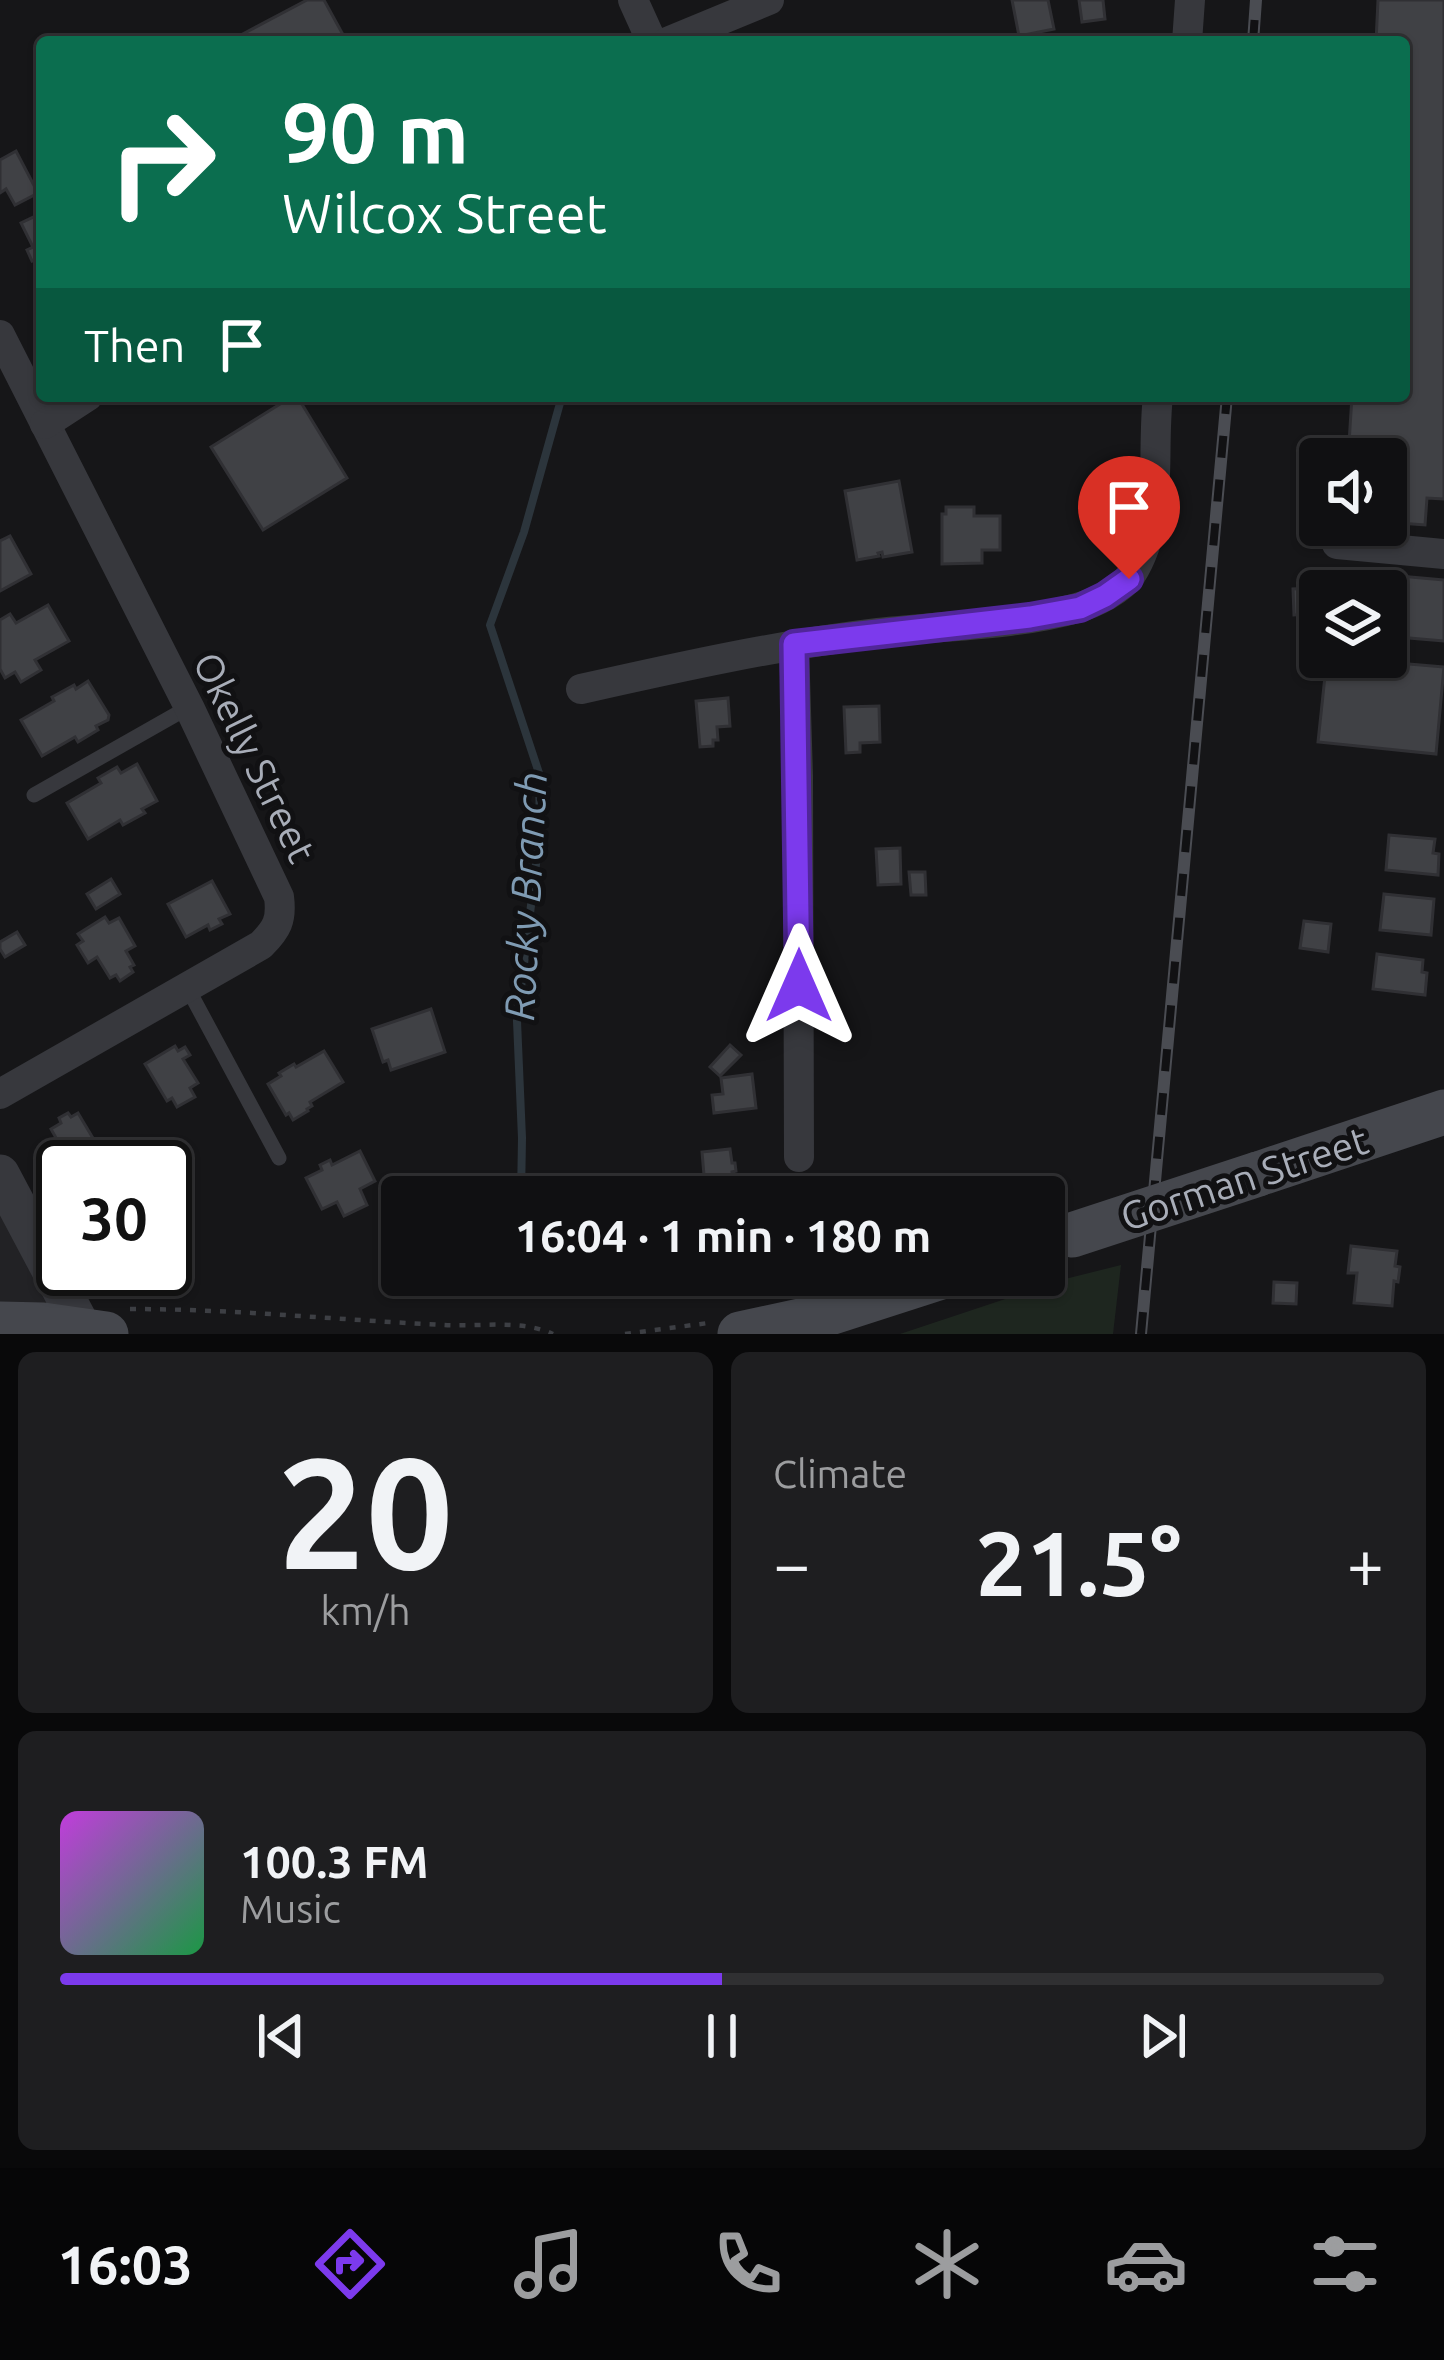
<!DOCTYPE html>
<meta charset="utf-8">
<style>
:root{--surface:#101012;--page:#1e1e20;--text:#f1f3f6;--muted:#9c9d9f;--line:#303032;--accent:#7c3aed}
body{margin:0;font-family:Ubuntu,sans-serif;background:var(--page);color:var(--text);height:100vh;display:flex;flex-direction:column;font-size:45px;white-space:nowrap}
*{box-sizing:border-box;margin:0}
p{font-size:39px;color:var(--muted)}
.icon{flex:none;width:66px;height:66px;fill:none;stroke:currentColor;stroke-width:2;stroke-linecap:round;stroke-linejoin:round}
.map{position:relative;height:1334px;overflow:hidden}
.sheet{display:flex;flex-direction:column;gap:18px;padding:18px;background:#09090a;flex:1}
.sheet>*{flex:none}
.hud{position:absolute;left:36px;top:36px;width:1374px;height:366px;border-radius:12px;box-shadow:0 3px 9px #0004,0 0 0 3px var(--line);background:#0b6e4f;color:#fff;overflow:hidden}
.buttons{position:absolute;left:1299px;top:438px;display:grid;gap:24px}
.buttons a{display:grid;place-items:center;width:108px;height:108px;border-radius:12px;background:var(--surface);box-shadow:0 3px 9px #0004,0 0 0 3px var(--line);font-size:60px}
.speed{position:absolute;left:36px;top:1140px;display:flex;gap:24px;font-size:60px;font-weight:700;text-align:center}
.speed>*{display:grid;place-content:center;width:156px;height:156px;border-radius:50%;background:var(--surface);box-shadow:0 3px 9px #0004,0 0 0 3px var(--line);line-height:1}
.speed .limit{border:6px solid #111;border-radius:18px;background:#fff;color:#111}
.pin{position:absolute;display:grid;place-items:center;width:102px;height:102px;color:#fff;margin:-123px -51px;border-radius:50% 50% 50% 0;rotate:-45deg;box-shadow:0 0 12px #0007}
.pin .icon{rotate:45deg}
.me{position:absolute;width:132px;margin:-66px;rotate:0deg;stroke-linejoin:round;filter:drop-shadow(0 0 9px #0008)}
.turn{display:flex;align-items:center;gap:42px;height:252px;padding:0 48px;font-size:54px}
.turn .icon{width:156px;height:156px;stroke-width:2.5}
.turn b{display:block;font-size:84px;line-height:102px}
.then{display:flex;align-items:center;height:114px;padding:0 48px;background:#0003;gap:24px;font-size:45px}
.big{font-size:90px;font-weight:700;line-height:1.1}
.sheet .tile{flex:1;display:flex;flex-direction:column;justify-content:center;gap:18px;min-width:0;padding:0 42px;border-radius:18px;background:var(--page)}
.sheet .dial{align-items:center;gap:0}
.dial b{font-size:156px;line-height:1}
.song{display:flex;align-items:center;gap:36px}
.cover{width:144px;height:144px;border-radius:18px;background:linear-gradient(135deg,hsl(290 70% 55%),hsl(140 70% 35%))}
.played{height:12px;border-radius:6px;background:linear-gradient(90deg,var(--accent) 50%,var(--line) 50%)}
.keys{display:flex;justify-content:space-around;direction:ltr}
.heat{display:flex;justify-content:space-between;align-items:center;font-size:66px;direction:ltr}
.sheet .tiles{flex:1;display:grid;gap:18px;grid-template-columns:1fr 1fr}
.tile:last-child{grid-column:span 2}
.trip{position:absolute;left:381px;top:1176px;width:684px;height:120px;border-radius:12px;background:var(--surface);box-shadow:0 3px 9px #0004,0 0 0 3px var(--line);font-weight:700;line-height:120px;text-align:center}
.tabs{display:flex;height:192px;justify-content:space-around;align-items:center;background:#060607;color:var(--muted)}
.tabs .icon{width:84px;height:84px}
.tabs .current{color:var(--accent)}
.tabs b{font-size:54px;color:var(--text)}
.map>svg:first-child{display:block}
.built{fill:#222225}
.green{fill:#1e261f}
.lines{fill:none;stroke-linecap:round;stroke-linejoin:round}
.stream{stroke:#2c353c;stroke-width:8}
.building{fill:#404145;stroke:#303034;stroke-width:3}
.path{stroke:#3d3f44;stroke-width:4.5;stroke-dasharray:6 9;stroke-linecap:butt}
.service{stroke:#37383d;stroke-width:15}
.minor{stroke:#37383d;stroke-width:30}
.tertiary{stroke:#37383d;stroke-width:39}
.secondary{stroke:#45474d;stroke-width:45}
.rail-casing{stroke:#4a4c52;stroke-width:12}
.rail{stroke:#111113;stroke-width:8;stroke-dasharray:22;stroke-linecap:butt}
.secondary-bridge{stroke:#45474d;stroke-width:45}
.route-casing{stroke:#51269a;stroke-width:30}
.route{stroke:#7c3aed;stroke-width:21}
.labels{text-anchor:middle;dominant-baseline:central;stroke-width:10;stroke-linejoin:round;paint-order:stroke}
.street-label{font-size:39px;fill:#a8adb8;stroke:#111113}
.water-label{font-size:42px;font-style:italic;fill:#7f9bb3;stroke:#111113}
</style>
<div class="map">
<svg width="1444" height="1334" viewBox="0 0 1444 1334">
<rect width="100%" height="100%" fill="#161618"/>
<polygon class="built" points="0,1202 74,1334 0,1334"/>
<polygon class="green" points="1121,1265 1113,1334 900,1334 1065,1279"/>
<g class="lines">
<g class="stream">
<polyline points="521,1197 522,1138 517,1021 540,831 539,773 490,625 524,532 562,396"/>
<polyline points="519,1288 519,1275"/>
</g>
</g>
<g class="building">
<polygon points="307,0 324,0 347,42 240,42 237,37"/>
<polygon points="1012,0 1048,0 1054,29 1019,36"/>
<polygon points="1079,0 1103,0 1105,19 1082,22"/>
<polygon points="1378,0 1444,0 1444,499 1427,498 1425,525 1386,522 1386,459 1348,459 1352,396 1404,396 1404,42 1376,42"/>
<polygon points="16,151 38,193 15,205 6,189 0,193 0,160"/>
<polygon points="42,213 42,266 40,266 37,259 32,261 27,250 33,247 21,223"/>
<polygon points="293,396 297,396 347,478 263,530 211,447"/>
<polygon points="899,481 912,552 883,557 882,552 878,553 879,556 857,560 845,491"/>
<polygon points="946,507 974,507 974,516 1000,516 1000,550 982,550 982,563 942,564 942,514 946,514"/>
<polygon points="10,536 31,574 0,591 0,541"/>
<polygon points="1355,572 1444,580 1444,641 1386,636 1386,591 1320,591 1320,606 1316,605 1318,589 1351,589"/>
<polygon points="1309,588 1310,614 1294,615 1293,589"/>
<polygon points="48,605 69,641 35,660 41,670 21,682 15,672 5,678 0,669 0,620 10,614 16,623"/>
<polygon points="1327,657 1444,667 1436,754 1318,742"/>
<polygon points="88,681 109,715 108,720 96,726 98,730 78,742 75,737 42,756 21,720 54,701 52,697 74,685 76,689"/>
<polygon points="728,698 730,726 717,727 718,740 713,740 713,746 700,747 696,701"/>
<polygon points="879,706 880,742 860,743 860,752 846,753 844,707"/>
<polygon points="137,764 157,801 142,809 145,813 123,825 120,820 88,839 67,803 101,783 98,778 117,767 121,773"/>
<polygon points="1389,835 1435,839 1433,853 1439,854 1438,875 1386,870"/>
<polygon points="900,848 901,884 878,885 876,849"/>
<polygon points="909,872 925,872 926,895 911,895"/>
<polygon points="111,879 120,894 96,909 87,894"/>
<polygon points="212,881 230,914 219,919 222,924 210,930 208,925 186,937 168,904"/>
<polygon points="1384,894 1434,899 1431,935 1380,930"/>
<polygon points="105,917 109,923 119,918 135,946 126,951 134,965 130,967 133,972 120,981 116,975 110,978 97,957 88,963 77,945 83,941 78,934"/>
<polygon points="1304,921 1331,924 1328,952 1300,948"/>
<polygon points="17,932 25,945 5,957 0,949 0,942"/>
<polygon points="1377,954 1423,960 1422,972 1427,973 1425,995 1373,989"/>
<polygon points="431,1009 445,1052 391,1070 388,1060 383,1062 372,1029"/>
<polygon points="730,1045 741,1055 720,1076 710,1067"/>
<polygon points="175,1046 178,1051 185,1047 190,1055 183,1059 198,1083 190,1088 195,1097 177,1107 172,1098 167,1101 145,1064"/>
<polygon points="324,1051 343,1082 310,1102 312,1106 307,1109 308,1111 293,1120 289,1113 286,1115 268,1084 281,1076 279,1073 294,1064 296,1067"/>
<polygon points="752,1074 756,1108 714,1113 712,1095 723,1094 721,1078"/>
<polygon points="68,1113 71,1117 78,1113 100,1150 72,1166 51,1129 61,1123 59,1118"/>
<polygon points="730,1149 732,1163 735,1163 736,1171 732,1172 733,1184 705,1187 702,1152"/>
<polygon points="360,1151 375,1181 360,1189 367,1205 344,1216 337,1202 322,1209 306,1178 322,1170 320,1165 330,1160 332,1165"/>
<polygon points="171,1160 188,1189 165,1203 165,1167 160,1167"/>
<polygon points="1351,1246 1397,1251 1395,1266 1400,1267 1398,1282 1394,1281 1392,1306 1354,1303 1357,1273 1348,1273"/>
<polygon points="1274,1282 1297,1283 1296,1304 1273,1303"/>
</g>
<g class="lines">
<g class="path">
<path d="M130 1309C235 1309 339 1320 444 1325 480 1327 520 1319 553 1334"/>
<polyline points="625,1334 708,1323"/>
</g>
<g class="service">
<polyline points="34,795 189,707"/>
<polyline points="187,987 279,1158"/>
</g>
<g class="minor">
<polyline points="633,0 652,42"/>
<polyline points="667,42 769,0"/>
<polyline points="1187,42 1190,0"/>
<path d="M0 335 189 707 279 897C282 920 277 929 261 945L0 1094"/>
<polyline points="45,424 88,396"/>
<polyline points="1337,544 1444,554"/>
<polyline points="794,645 798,776 799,1157"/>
<path d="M581 689C679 667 778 645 878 633 943 625 1014 626 1077 608 1095 603 1121 590 1131 575 1165 522 1151 455 1158 396"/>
</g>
<polyline class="tertiary" points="0,1174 85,1334"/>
<g class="secondary">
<polyline points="1258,1174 1444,1112"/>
<polyline points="0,1324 43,1325 106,1334"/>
<polyline points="740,1334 814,1318 947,1275"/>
</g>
<defs>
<g id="rail">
<polyline points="1253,42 1256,0"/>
<polyline points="1141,1334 1227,396"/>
</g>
</defs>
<use href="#rail" class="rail-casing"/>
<use href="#rail" class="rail"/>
<polyline class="secondary-bridge" points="1072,1235 1258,1174"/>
</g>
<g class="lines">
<defs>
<polyline id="route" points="799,986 794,644 1030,617 1080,608 1105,596 1129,579"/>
</defs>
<use href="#route" class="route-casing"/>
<use href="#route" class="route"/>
</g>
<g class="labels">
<g class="street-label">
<text transform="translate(255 757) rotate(64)">Okelly Street</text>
<text transform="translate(1244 1178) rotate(-18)">Gorman Street</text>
</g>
<g class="water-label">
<text transform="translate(525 896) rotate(-87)">Rocky Branch</text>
</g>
</g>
</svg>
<div class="buttons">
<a><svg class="icon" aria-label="sound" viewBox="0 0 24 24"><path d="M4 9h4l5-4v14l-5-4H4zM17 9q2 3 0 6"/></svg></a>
<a><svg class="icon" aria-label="layers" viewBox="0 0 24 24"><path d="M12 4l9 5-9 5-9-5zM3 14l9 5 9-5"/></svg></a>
</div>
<div class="speed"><div class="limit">30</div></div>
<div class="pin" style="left:1129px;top:579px;background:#d93025"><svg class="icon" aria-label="arrive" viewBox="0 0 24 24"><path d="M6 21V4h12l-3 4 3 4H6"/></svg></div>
<svg class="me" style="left:799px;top:986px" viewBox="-20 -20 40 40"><path d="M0-17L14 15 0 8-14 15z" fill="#7c3aed" stroke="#fff" stroke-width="4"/></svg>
<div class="trip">16:04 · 1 min · 180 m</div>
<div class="hud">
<div class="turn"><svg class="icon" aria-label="right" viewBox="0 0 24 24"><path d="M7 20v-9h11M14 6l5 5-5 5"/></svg><div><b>90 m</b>Wilcox Street</div></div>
<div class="then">Then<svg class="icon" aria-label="arrive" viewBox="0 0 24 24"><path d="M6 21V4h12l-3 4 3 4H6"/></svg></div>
</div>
</div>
<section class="sheet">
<div class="tiles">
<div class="tile dial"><b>20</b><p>km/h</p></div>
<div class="tile"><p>Climate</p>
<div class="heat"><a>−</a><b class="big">21.5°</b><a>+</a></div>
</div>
<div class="tile">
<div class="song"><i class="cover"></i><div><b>100.3 FM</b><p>Music</p></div></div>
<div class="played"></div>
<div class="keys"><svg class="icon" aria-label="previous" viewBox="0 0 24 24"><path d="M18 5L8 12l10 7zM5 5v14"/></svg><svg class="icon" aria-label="pause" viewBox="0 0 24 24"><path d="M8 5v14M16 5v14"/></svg><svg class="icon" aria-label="next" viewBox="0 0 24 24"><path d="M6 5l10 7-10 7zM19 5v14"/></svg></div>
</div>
</div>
</section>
<nav class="tabs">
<b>16:03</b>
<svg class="icon current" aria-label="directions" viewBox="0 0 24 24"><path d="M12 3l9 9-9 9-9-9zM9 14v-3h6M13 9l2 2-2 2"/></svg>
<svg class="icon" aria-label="music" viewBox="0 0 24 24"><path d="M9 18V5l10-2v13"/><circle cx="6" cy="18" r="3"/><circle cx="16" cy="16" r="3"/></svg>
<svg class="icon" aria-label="phone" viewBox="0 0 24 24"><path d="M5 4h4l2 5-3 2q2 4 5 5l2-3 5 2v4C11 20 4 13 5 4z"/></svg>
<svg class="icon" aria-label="climate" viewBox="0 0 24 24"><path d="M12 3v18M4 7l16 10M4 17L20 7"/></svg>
<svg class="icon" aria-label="car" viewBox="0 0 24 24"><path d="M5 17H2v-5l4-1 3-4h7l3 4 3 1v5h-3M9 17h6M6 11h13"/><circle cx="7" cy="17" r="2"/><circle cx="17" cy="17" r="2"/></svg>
<svg class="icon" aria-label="filters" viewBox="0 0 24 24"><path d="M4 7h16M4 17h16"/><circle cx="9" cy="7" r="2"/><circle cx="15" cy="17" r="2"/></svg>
</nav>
